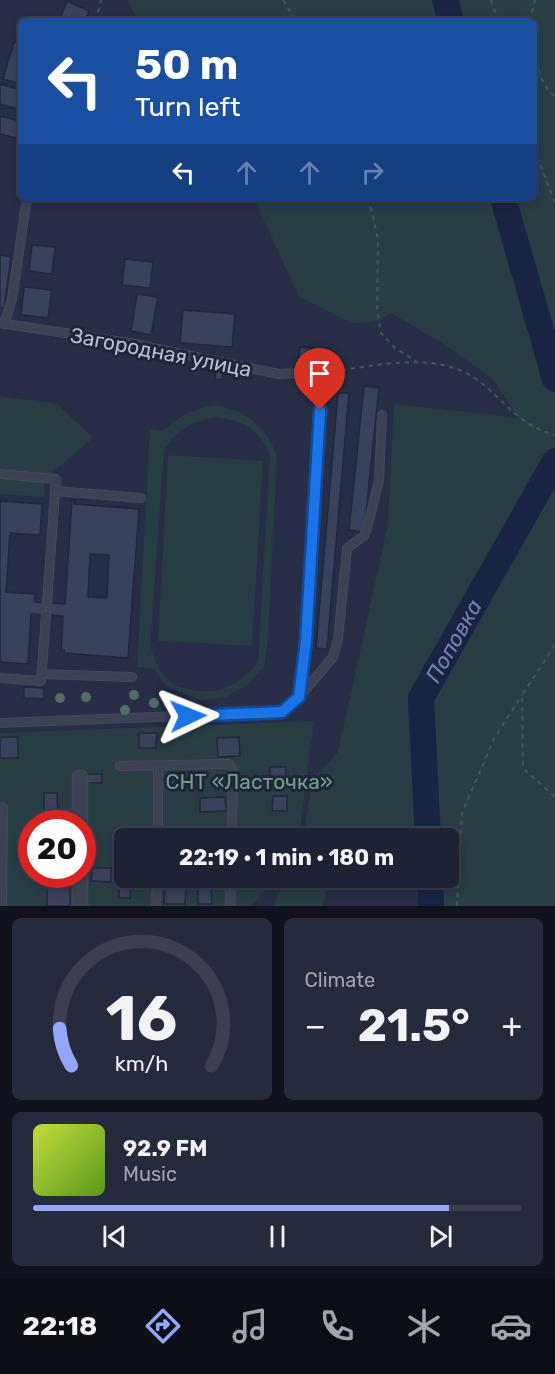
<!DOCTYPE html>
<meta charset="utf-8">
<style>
:root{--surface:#1d2234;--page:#252a3c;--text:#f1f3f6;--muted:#a0a4ac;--line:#3b3f4f;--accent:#92a7fa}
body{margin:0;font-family:Rubik,sans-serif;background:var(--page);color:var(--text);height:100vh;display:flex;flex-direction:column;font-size:22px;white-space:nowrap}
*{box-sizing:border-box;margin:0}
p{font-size:20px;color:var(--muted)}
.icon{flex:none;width:33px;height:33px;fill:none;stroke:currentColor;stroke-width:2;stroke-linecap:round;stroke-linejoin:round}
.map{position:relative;height:906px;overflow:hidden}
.drawer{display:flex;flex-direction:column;gap:12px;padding:12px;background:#10131d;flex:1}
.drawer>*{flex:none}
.hud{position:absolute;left:18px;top:18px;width:519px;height:183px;border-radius:9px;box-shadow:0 3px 9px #0003,0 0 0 2px var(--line);background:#1a4fa0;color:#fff;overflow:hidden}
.speed{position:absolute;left:18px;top:810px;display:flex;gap:12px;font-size:30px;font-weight:700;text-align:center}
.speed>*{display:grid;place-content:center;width:78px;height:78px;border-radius:50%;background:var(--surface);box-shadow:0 3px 9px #0003,0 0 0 2px var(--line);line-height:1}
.speed .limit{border:9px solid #d22;background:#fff;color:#111}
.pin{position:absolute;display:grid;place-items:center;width:51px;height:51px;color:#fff;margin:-62px -26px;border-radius:50% 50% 50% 0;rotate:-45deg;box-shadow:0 0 6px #0007}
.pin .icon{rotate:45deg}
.me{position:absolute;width:66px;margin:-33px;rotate:88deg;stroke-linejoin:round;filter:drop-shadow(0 0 4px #0008)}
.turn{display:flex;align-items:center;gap:21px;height:126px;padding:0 18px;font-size:27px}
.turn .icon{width:78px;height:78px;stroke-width:2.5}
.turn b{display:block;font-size:42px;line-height:51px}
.lanes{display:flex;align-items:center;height:57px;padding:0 18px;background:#0003;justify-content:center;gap:30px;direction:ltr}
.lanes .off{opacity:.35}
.big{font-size:45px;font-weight:700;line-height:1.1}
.drawer .card{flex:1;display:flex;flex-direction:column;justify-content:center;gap:9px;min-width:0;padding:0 21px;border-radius:9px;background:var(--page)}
.drawer .dial{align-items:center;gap:0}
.dial svg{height:156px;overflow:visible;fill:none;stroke:var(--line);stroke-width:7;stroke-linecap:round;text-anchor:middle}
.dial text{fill:var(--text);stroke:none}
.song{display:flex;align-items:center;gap:18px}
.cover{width:72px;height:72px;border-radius:9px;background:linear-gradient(135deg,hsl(70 70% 55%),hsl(90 70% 35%))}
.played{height:6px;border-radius:3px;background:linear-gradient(90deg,var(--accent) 85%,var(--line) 85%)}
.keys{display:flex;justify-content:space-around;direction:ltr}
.heat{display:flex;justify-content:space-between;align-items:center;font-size:33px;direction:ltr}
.drawer .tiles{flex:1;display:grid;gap:12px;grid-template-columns:1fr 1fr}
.card:last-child{grid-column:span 2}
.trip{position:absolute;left:114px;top:828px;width:345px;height:60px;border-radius:9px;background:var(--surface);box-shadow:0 3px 9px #0003,0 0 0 2px var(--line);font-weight:700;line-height:60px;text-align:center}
.menu{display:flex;height:96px;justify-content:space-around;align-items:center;background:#0c0e15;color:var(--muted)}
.menu .icon{width:42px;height:42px}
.menu .active{color:var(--accent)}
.menu b{font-size:27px;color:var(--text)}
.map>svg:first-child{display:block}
.green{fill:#293d45;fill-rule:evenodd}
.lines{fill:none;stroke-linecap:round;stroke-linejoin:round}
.river{stroke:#192344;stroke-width:26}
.building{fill:#39415b;stroke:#22283b;stroke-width:1.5;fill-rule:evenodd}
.service-casing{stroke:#454a5d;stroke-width:10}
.minor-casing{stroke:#454a5d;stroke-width:17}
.path{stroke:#43565d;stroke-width:2;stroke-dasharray:4.5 4.5;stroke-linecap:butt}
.service{stroke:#3c4154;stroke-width:8}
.minor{stroke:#3c4154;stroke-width:15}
.tree{fill:#4f6c67}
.route-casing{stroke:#114b97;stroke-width:15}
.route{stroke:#1a73e8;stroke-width:10}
.labels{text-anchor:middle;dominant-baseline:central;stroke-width:6;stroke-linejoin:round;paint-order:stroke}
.street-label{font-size:21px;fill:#b9bdcd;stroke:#20263a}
.park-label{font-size:21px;fill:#709f83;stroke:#20263a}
.water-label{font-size:22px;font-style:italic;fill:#7281ac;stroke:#20263a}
</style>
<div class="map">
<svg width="555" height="906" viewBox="0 0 555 906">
<rect width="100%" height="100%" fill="#272e45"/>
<g class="green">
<polygon points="127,0 555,0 555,906 419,906 413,878 448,878 448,838 303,838 313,779 338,752 388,524 394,404 518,418 493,379 445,345 391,313 378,321 354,324 299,297 254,198 534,198 534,21 138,21"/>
<polygon points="0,396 57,404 93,438 44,479 45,497 0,494"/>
<path d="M216 405C248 412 264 425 277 455L268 639 264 667 246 686 226 697 200 700 166 686 154 669 137 667 150 429 163 431C179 415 195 409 216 405ZM215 417C245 421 256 427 270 455L258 662C238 686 216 698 185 688 181 687 174 686 171 683 160 675 155 659 150 647L164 450C180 428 188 423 215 417Z"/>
<polygon points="168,455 263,461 252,646 158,641"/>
<path d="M314 721 300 831 296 838H124V878H275L252 906H0V733ZM32 824H82V874H32Z"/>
<polygon points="287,878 329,878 323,906 273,906"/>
</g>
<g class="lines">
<g class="river">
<polyline points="445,0 451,21"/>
<polyline points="503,198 555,379"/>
<path id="s1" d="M428 838 421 698 555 461"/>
<polyline points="430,878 431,906"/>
</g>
</g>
<g class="building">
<polygon points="67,1 89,11 85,21 59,21"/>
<polygon points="14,42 21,44 21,84 3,79"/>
<polygon points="0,84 21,90 21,110 0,104"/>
<polygon points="0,116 20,121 16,138 0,134"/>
<polygon points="32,245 55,247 52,274 29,271"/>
<polygon points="0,255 11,257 4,308 0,307"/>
<polygon points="125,259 153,262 150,288 122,285"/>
<polygon points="24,287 52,290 48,318 21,315"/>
<polygon points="137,294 158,297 151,335 131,331"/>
<polygon points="183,310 235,314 232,347 180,343"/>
<polygon points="300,347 311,348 309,365 298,363"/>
<polygon points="216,365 224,366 222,380 215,379"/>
<polygon points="364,386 379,388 364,532 349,530"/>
<polygon points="338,393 349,393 327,649 316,648"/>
<path d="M72 500H75L74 504 139 509 128 658 64 653V650H61L63 616 31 614 28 664 0 662V501L42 504 40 535 10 533 6 592 35 594 34 602 65 604ZM90 554 109 555 107 598 88 597Z"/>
<polygon points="24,687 44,688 44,699 24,698"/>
<polygon points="139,733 157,733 156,748 139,748"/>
<rect x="0" y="737" width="18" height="21"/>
<polygon points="239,737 240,756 218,757 217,738"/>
<polygon points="270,767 286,767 285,782 270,782"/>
<rect x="86" y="774" width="16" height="9"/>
<polygon points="44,793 57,793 58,811 44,811"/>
<polygon points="273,796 287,796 287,811 272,811"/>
<polygon points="225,797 226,811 200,812 200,798"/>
<rect x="126" y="828" width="18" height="10"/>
<polygon points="17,846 32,846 32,858 17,859"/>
<polygon points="92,868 111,868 111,882 91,881"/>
<polygon points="119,882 131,882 130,898 119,898"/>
<polygon points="70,886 70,906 47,906 47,887"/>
<polygon points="198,886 211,886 212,904 198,904"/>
<polygon points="165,887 186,888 185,904 164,904"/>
</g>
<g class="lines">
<defs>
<g id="service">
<polyline points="0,323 129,343 279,374 322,372"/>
<polyline points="4,324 12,299 27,198"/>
<polyline points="0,474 56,479 47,603"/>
<polyline points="56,491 141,498"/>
<polyline points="42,674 132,677"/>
<polyline points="0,678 41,681 46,615"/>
<polyline points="300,696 333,657 338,640 347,548 364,536 367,529 379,481 382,415"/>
<polyline points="0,723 282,712 299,697 306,641 320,410"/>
<polyline points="120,766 229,764 233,770 232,838"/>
<polyline points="158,838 158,765"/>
<polyline points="2,906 3,807"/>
<polyline points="156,906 157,878"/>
<polyline points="230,906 231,878"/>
</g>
<g id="minor">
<polyline points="80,778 80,824"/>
<polyline points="80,874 80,906"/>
</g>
</defs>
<use href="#service" class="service-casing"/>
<use href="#minor" class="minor-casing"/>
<g class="path">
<polyline points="283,0 296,21"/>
<polyline points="491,0 498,21"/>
<polyline points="96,21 101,0"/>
<polyline points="530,21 535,0"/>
<path d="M534 52C537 67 542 88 555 96"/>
<polyline points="534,148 555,203"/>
<polyline points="369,198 378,240 377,310 381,333 395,348 417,362"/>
<path d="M333 371C378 366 432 351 473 377 505 398 513 423 555 435"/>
<polyline points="320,401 322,383"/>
<polyline points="555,645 522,695 523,768 555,797"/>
<polyline points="457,906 462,813 494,739 522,695"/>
</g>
<use href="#service" class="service"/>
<use href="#minor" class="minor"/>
</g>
<g class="tree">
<circle cx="134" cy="695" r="5"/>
<circle cx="86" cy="697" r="5"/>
<circle cx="60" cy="698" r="5"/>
<circle cx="154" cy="703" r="5"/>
<circle cx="125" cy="710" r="5"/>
</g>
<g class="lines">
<defs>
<polyline id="route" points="188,716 282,712 299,697 306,641 320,410"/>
</defs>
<use href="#route" class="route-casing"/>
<use href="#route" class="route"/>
</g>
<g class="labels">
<g class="street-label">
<text transform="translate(161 352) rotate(11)">Загородная улица</text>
</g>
<g class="park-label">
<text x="249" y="781">СНТ «Ласточка»</text>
</g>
<g class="water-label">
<text stroke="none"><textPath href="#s1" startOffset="206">Поповка</textPath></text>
</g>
</g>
</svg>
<div class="speed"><div class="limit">20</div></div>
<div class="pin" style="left:320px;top:410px;background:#d93025"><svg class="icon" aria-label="arrive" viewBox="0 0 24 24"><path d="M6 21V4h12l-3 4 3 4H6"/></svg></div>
<svg class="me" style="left:188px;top:716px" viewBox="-20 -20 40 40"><path d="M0-17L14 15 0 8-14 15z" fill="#1a73e8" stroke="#fff" stroke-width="4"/></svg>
<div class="trip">22:19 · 1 min · 180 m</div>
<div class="hud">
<div class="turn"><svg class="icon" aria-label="left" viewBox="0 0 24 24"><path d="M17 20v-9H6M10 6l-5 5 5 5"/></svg><div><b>50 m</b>Turn left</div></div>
<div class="lanes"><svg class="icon" aria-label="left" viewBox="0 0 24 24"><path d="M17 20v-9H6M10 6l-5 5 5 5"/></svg><svg class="icon off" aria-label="ahead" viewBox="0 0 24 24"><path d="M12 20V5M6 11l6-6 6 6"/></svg><svg class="icon off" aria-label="ahead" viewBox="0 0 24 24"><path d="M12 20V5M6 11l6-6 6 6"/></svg><svg class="icon off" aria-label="right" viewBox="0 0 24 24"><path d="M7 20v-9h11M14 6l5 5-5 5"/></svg></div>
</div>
</div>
<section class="drawer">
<div class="tiles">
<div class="card dial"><svg viewBox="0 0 100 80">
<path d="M14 69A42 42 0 1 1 86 69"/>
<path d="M14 69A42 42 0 0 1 8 50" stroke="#92a7fa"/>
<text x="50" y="56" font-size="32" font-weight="700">16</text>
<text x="50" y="72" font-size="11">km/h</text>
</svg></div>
<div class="card"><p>Climate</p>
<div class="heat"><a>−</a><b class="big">21.5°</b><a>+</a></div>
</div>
<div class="card">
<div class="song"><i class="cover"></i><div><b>92.9 FM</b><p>Music</p></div></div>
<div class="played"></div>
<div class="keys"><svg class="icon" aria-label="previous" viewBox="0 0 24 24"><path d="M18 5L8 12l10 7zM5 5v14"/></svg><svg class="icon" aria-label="pause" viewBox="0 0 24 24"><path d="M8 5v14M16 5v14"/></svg><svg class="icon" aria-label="next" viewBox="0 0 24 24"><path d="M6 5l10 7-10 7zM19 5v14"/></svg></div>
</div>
</div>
</section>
<nav class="menu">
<b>22:18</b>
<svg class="icon active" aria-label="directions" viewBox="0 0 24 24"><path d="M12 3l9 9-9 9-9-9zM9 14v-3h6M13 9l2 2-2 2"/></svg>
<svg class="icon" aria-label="music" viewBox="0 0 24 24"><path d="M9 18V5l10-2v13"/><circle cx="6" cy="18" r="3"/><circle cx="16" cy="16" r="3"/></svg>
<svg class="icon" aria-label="phone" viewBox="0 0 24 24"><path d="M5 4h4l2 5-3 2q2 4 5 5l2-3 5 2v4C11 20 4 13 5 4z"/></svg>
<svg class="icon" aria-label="climate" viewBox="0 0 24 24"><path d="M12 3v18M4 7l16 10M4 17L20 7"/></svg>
<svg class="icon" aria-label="car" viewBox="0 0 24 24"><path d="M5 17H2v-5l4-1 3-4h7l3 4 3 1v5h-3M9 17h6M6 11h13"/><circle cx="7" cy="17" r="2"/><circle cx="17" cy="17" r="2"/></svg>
</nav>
